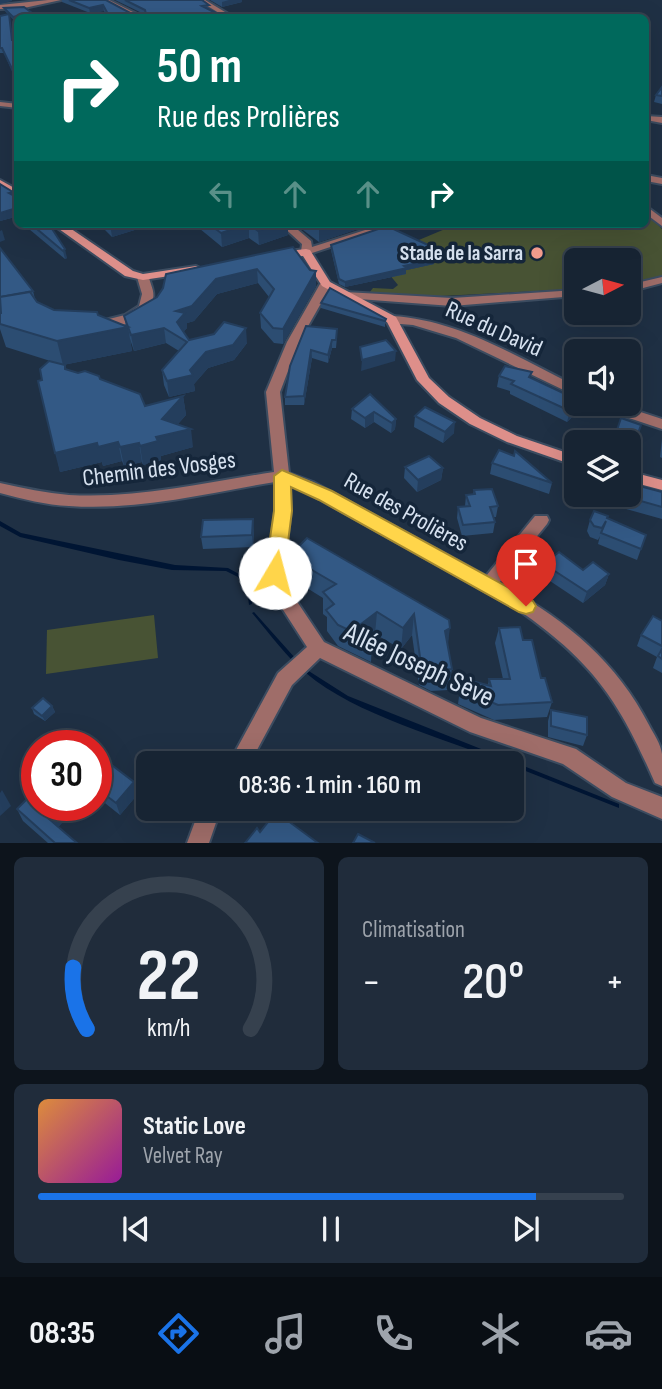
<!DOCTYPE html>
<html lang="fr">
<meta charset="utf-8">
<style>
:root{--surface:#172433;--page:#202c3b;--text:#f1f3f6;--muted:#9ea4ac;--line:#36414e;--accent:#1a73e8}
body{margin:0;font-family:"Sofia Sans Condensed",sans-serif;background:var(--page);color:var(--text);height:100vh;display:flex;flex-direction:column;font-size:26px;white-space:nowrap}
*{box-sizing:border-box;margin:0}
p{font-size:23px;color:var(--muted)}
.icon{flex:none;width:38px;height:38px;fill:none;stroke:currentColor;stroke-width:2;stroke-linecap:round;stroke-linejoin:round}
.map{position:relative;height:843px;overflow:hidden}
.sheet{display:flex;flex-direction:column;gap:14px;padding:14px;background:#0d141c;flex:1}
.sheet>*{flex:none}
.guide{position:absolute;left:14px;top:14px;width:635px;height:214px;border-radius:10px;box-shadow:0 7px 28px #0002,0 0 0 2px var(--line);background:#00695c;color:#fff;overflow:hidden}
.needle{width:46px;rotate:84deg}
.buttons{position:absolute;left:564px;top:248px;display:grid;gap:14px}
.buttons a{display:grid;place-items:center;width:77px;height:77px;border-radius:10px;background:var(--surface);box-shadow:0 7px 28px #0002,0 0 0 2px var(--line);font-size:35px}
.speed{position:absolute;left:21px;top:730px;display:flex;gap:14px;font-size:35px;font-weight:700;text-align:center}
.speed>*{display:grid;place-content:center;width:91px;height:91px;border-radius:50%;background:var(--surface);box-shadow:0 7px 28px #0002,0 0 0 2px var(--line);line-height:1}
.speed .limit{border:10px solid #d22;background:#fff;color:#111}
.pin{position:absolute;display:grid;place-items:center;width:60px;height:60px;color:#fff;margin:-72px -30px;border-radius:50% 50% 50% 0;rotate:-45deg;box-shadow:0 0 7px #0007}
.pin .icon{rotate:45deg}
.me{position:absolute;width:77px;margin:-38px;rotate:8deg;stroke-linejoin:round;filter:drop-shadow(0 0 5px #0008)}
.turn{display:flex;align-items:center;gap:24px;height:147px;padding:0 28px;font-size:32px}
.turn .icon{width:91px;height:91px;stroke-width:2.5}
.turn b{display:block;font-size:49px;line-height:60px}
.lanes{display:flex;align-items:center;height:66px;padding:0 28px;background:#0003;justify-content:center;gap:35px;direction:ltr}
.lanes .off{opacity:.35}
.big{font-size:52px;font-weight:600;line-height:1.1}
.sheet .card{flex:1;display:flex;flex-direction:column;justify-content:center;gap:10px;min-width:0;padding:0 24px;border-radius:10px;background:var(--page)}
.sheet .dial{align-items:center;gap:0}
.dial svg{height:182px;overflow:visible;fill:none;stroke:var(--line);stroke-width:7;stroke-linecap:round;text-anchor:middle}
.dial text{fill:var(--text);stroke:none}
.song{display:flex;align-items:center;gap:21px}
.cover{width:84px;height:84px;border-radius:10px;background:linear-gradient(135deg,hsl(30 70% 55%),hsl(300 70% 35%))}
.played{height:7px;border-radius:4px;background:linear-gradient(90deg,var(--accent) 85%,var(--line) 85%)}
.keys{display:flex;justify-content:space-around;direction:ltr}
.heat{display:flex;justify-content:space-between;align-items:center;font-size:38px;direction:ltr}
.sheet .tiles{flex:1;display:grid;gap:14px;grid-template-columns:1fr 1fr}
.card:last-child{grid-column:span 2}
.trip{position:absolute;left:136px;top:751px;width:388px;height:70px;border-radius:10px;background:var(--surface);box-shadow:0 7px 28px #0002,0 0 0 2px var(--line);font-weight:600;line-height:70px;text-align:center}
.dock{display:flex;height:112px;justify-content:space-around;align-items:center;background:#090e14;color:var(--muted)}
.dock .icon{width:49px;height:49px}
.dock .current{color:var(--accent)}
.dock b{font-size:32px;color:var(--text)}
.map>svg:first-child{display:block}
.green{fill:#485334}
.water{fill:#001533}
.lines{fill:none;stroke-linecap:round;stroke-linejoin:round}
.street-casing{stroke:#3c4c60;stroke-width:4}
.secondary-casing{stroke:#3c4c60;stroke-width:4}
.street{fill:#9f6d69;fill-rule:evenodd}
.secondary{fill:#de8f8a;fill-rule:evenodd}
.wall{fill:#2c4d72}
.shaded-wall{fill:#243e5d}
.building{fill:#335985;stroke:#243e5d;stroke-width:2}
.route{fill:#ffd54a;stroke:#a68a30;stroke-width:2}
.poi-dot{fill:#f59d8e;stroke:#15263a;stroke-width:2.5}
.labels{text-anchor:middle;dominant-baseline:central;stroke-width:7;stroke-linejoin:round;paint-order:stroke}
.far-poi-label{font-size:21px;font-weight:bold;fill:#d7e2f0;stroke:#15263a;text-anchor:end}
.street-label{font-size:24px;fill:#d7e2f0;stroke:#15263a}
.near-street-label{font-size:28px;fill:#d7e2f0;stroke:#15263a}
</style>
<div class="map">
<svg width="662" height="843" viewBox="0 0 662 843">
<rect width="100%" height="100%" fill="#1f3044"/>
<g class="green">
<polygon points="646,212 662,229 662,277 628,283 628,261 576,261 576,289 421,297 369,293 373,288 393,289 398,285 389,274 433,264 414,242 457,224 646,224"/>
<polygon points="154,615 158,658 46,674 47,630"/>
</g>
<g class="water">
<polygon points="0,521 21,533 175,565 228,568 250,580 252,604 249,605 246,581 226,571 172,570 119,560 20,537 0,526"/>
<path d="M254 612 304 668 348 696 619 804V808L513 766V763H506C446 739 355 715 306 673 286 657 269 633 252 613Z"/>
</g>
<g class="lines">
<defs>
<g id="street">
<polygon points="48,0 61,0 24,8 0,9 0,5"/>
<polygon points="101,0 109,0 145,18 136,18"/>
<polygon points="198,0 205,0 235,18 227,18"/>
<polygon points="0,102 18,104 18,108 0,106"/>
<polygon points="646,116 662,117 662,123 646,120"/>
<polygon points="646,175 662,178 662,184 646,181"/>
<polygon points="646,206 662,218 662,226 646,214"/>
<polygon points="280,224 291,224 311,241 312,247 384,224 400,224 306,255 301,252 302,244"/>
<path d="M143 274 149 277C150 284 155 291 153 299 150 320 111 332 93 329L91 326 93 323 125 315 139 306 142 294 137 277Z"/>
<polygon points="662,277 662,283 628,292 628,285"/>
<path d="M326 281 332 284 299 342 280 392 289 473 313 482 486 576 535 516H547L549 520 547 524 499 583C562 617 616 660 649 725 653 733 661 744 662 754 662 764 662 776 662 786L655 783C619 701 594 663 520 611L303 490 290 485 291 511 283 573 292 594 324 642 481 718 576 749 626 783 662 797V819L612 797 563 764 470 732 320 658 292 685 250 763H229L278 673 307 647 278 602 267 573 275 511V482C207 493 138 511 69 506 46 505 23 499 0 493V483C23 488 46 493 69 495 138 499 207 482 274 472L266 392 287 342 320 284Z"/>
<polygon points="576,290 576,296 452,306 345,298 339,295 345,292 452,298"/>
<path d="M392 316C459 320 517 357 576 386V396L456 338 413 325 388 323 386 320Z"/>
<polygon points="594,404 616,404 662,419 662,429 596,407"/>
<polygon points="200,808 221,808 209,843 187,843"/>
</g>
<g id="secondary">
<polygon points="0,180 18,190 18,198 0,187"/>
<polygon points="52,224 64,224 133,271 143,274 196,266 202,269 196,272 143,280 125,276"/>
<polygon points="306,249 310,250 330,282 396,317 429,378 449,397 480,418 517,436 576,456 576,466 507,442 470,424 439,403 417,380 387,322 322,286 303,256 279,258 274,255 279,252"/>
<polygon points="628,471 662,480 662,490 628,481"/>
</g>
</defs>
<use href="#street" class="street-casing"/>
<use href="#secondary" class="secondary-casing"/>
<use href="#street" class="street"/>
<use href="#secondary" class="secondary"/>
</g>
<g class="wall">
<polygon points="62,0 106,0 134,15 144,14 115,0 202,0 210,10 226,18 108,18 104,11 90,13 62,2"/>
<polygon points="210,0 242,0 242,2 222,7"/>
<polygon points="4,8 33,16 14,20 9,15 13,40 18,40 18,78 15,78 4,53 0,53 0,16 8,14 5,11"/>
<polygon points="662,87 662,104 654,102 656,95"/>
<polygon points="0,184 18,198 18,219 15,217 0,221"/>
<polygon points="23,224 49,224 67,258 65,259"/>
<polygon points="99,224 154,224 112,237"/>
<polygon points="194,224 288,224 288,235 259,245 249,238 222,247"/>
<polygon points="295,224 373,224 319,242"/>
<polygon points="331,245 440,256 434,259 434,264 406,270 406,274 345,287 339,284 331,250"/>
<polygon points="293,247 316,286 283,344 274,343 261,328 260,313 269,297 258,283 217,294 194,321 187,323 187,328 183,332 189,340 247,343 234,360 208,368 194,384 195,391 169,397 164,385 162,370 179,351 166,343 134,351 130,339 132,351 63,365 66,369 100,379 145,406 183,396 186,415 178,424 193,447 161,456 161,460 143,465 142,462 124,466 122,461 103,466 102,462 60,472 42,380 63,365 6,347 0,329 0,313 33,291 35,299 37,302 54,310 98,315 126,326 124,316"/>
<polygon points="321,303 386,319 385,325 385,327 321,308"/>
<polygon points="306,326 337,337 336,348 332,348 328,363 312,358 304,405 285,405 285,397"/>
<polygon points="499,376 531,378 577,412 567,422 510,394 510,391 497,387"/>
<polygon points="370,394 396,419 395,429 391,433 374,422 365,428 351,419 352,409"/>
<polygon points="415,416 454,433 443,443 414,427"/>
<polygon points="641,425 633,451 628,449 628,443 613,443 616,433"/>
<polygon points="662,439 662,458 660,457"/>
<polygon points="492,463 552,483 549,494 490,474"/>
<polygon points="405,467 443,468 441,480 417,492 404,478"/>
<polygon points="474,490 498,506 496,517 493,517 495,522 493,533 462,536 457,518 458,507 465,506 466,495 473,494"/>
<polygon points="662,492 662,519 619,507 622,495"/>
<polygon points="608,518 646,535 637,560 598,544 600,536 598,540 590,537 587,531 590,520"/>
<polygon points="254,530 253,547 203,549 201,537"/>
<polygon points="293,552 449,620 448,646 452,669 448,690 431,691 419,685 412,635 401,649 375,634 369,638 372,641 371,662 338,646 327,631 327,617 323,614 323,598 294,580"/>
<polygon points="544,564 609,574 605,585 583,603 541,575"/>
<polygon points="662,621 662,673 653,668 657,657 637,646 641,635"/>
<polygon points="499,628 523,640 552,702 547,717 494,720 458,704 460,689 488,685 489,679 503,679 495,643"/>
<polygon points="52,706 55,712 45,721 34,714 32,708"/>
<polygon points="551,710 587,735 583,746 548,737 548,721"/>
<polygon points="96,753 134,782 137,795 120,815 96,796"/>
<polygon points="37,805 78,805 58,827 77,843 48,843 23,821 17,809"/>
<polygon points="366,808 390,808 389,819 366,817"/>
</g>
<g class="shaded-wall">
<polygon points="0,0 12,0 12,1 0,4"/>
<polygon points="229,0 242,0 242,2 222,7 222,2"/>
<polygon points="103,5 104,11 90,13 89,8"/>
<polygon points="32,13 33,16 18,18 18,19 14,20 13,17"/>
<polygon points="16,62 18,62 18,78 15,78 14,73"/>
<polygon points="13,209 15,217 0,221 0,213"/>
<polygon points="110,224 154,224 112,237"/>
<polygon points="249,224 249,238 222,247 221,233"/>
<polygon points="279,224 288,224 288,235 259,245 258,231"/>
<polygon points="332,224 373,224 319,242 319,228"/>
<polygon points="2,230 5,240 0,242 0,231"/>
<polygon points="65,249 67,258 65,259 63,251"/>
<polygon points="441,251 440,256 432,260 435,259 434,264 406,270 406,274 345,287 345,282 404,266"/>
<polygon points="257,269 258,283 217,294 194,321 187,323 187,328 179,337 176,311 216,279"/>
<polygon points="316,271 316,286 283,344 283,329"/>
<polygon points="128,327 132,351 63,365 57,341"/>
<polygon points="164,328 166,343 134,351 131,335"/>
<polygon points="246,328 247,343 234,360 208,368 194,384 195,391 169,397 167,381 190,370 206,352"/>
<polygon points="332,340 332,348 328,363 328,355"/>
<polygon points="311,350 312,358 304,405 304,396"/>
<polygon points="396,351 395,361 361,371 362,360"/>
<polygon points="183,396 186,415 169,434 191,429 193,447 161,456 161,460 143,465 140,446"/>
<polygon points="577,404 579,404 577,412 567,422 570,411"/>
<polygon points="374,412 374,422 365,428 365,418"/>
<polygon points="396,419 395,429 391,433 392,423"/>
<polygon points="455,422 454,433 443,443 445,432"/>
<polygon points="118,442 122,461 103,466 102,462 60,472 55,453 97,443"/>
<polygon points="139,443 142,462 124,466 120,447"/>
<polygon points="443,468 441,480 417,492 418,480"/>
<polygon points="253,519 254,530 253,547 252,535"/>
<polygon points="609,574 605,585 583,603 587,592"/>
<polygon points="377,612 375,634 368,639 357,627"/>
<polygon points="414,614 412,635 401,649 403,628"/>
<polygon points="450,628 447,649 445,631"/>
<polygon points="52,706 55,712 45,721 42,716"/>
<polygon points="134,782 137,795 120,815 116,803"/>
<polygon points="2,790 11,806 0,816 0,793"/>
<polygon points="62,805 78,805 55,831 49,819"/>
</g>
<g class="building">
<polygon points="69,0 106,0 134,15 146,14 145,10 125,0 202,0 209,5 202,6 226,18 113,18 109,16 103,5 89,8"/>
<polygon points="24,7 32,13 13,17 4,8"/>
<polygon points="9,14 12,40 18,40 18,62 16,62 17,72 14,73 2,48 0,48 0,16"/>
<polygon points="662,87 662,96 656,95"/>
<polygon points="0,184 13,192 9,193 18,198 18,213 13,209 0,213"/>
<polygon points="31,224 49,224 65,249 63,251"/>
<polygon points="209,224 279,224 258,231 249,224 221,233"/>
<polygon points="313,224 332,224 319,228"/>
<polygon points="387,226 441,251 429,256 435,259 404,266 407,268 345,282 339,279 331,245"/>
<polygon points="293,247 310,270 316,271 283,329 273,328 260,313 274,289 257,269 216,279 192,306 176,311 185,313 177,322 189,340 214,334 224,322 246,328 233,345 206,352 190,370 193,375 167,381 162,370 187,342 164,328 131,335 124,316 157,297 163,288 166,274"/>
<polygon points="0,248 33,291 0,297"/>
<polygon points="330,288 386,319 385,321 321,303"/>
<polygon points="30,292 37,302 54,310 97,312 98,315 128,327 57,341 0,324 0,313 1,313 0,297"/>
<polygon points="306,326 337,329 336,340 332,340 328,355 311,350 304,396 285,397 290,366"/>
<polygon points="386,340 396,351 362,360 360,347"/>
<polygon points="49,361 65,365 65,369 78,373 85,371 99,376 100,379 140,394 145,406 183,396 162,419 191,429 156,437 158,441 140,446 139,443 120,447 118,442 98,447 97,443 55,453 38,381 42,380 40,369"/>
<polygon points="505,366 532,372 529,377 576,399 576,404 577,404 570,411 511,384 514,381 499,376"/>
<polygon points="370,394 396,419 392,423 374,412 365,418 352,409"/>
<polygon points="425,407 455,422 445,432 415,416"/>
<polygon points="621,418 641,425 636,439 616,433"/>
<polygon points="499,450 514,456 515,451 552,483 492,463"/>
<polygon points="429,456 443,468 418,480 405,467"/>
<polygon points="628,483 662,492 662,507 623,496 623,495 628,495"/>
<polygon points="492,489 498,506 490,507 495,522 463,525 458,507 470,506 466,495 475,494 474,490"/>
<polygon points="594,511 608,516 607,518 646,535 641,549 601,533 606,521 602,528 594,526 590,520"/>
<polygon points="253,519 252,535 201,537 203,520"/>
<polygon points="307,538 449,620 450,628 445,631 452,669 434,670 421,664 414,614 403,628 377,612 357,627 372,641 338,625 326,610 334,604 323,592 336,584 293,559 293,552"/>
<polygon points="559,552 583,570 593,562 609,574 587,592 544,564"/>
<polygon points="653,616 662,621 662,646 641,635"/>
<polygon points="520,627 523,640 532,640 541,678 545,678 552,702 498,705 460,689 464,679 491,686 489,679 510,679 499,628"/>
<polygon points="662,649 662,659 658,656"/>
<polygon points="43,698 52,706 42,716 32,708"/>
<polygon points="551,710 587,717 587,735 551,726"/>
<polygon points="96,753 134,782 116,803 96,788"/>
<polygon points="339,756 364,757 364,763 338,763"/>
<polygon points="37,789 37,805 62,805 49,819 77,843 55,843 17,809"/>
<polygon points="276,812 318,843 245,843 257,828 260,832"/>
<polygon points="358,834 375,843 353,843"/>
</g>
<polygon class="route" points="282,470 332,491 533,601 536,606 533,612 526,614 519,612 319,500 291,487 292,511 284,573 281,578 275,580 268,578 265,573 274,511 274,476"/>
<circle class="poi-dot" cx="537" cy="253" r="7"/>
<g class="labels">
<g class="far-poi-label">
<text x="523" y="253">Stade de la Sarra</text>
</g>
<g class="street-label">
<text transform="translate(494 329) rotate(24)">Rue du David</text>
<text transform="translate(159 469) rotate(-7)">Chemin des Vosges</text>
<text transform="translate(406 512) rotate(29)">Rue des Prolières</text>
</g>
<g class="near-street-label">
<text transform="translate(419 665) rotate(25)">Allée Joseph Sève</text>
</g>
</g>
</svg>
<div class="buttons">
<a><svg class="needle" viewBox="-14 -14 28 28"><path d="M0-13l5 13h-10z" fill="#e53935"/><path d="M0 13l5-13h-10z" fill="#9ea4ac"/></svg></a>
<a><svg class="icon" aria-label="sound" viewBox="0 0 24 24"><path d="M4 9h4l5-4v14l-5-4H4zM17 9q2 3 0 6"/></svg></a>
<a><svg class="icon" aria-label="layers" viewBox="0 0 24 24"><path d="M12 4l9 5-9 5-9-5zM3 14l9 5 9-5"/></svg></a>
</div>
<div class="speed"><div class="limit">30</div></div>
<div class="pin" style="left:526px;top:606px;background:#d93025"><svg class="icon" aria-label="arrive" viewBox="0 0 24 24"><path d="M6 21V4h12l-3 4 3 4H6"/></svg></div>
<svg class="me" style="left:275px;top:573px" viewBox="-20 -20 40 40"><circle r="19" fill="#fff"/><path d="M0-13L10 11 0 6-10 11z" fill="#ffd54a"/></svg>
<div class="trip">08:36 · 1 min · 160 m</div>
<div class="guide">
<div class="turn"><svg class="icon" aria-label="right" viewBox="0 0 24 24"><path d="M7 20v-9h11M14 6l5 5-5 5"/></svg><div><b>50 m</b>Rue des Prolières</div></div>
<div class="lanes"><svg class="icon off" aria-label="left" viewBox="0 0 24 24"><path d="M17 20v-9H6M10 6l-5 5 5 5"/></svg><svg class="icon off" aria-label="ahead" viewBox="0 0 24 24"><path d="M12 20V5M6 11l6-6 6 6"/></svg><svg class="icon off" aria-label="ahead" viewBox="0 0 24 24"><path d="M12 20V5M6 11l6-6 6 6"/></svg><svg class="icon" aria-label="right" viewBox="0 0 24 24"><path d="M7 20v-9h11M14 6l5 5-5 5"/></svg></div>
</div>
</div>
<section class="sheet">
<div class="tiles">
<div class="card dial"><svg viewBox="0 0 100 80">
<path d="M14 69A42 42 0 1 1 86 69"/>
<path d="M14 69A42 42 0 0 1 8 42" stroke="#1a73e8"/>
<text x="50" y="56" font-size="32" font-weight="700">22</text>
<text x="50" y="72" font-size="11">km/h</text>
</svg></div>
<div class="card"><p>Climatisation</p>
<div class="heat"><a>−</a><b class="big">20°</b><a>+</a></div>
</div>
<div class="card">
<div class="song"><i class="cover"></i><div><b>Static Love</b><p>Velvet Ray</p></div></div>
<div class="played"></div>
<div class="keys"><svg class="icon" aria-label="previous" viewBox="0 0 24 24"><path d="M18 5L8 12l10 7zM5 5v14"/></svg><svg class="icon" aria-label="pause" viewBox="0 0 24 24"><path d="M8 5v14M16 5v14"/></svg><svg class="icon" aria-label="next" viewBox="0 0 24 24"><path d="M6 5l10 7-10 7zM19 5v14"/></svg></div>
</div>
</div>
</section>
<nav class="dock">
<b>08:35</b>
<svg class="icon current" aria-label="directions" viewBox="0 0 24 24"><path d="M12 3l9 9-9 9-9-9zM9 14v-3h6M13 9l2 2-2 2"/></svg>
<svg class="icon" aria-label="music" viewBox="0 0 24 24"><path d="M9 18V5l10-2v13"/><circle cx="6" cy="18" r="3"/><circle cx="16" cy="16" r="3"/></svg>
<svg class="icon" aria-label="phone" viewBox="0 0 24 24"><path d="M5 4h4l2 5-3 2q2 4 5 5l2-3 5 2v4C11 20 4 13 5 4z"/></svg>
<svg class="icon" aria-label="climate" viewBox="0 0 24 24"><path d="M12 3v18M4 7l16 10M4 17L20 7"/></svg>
<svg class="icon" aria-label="car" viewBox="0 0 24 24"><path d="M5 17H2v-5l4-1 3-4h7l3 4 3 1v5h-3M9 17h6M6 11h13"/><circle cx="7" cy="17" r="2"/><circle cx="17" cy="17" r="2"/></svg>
</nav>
